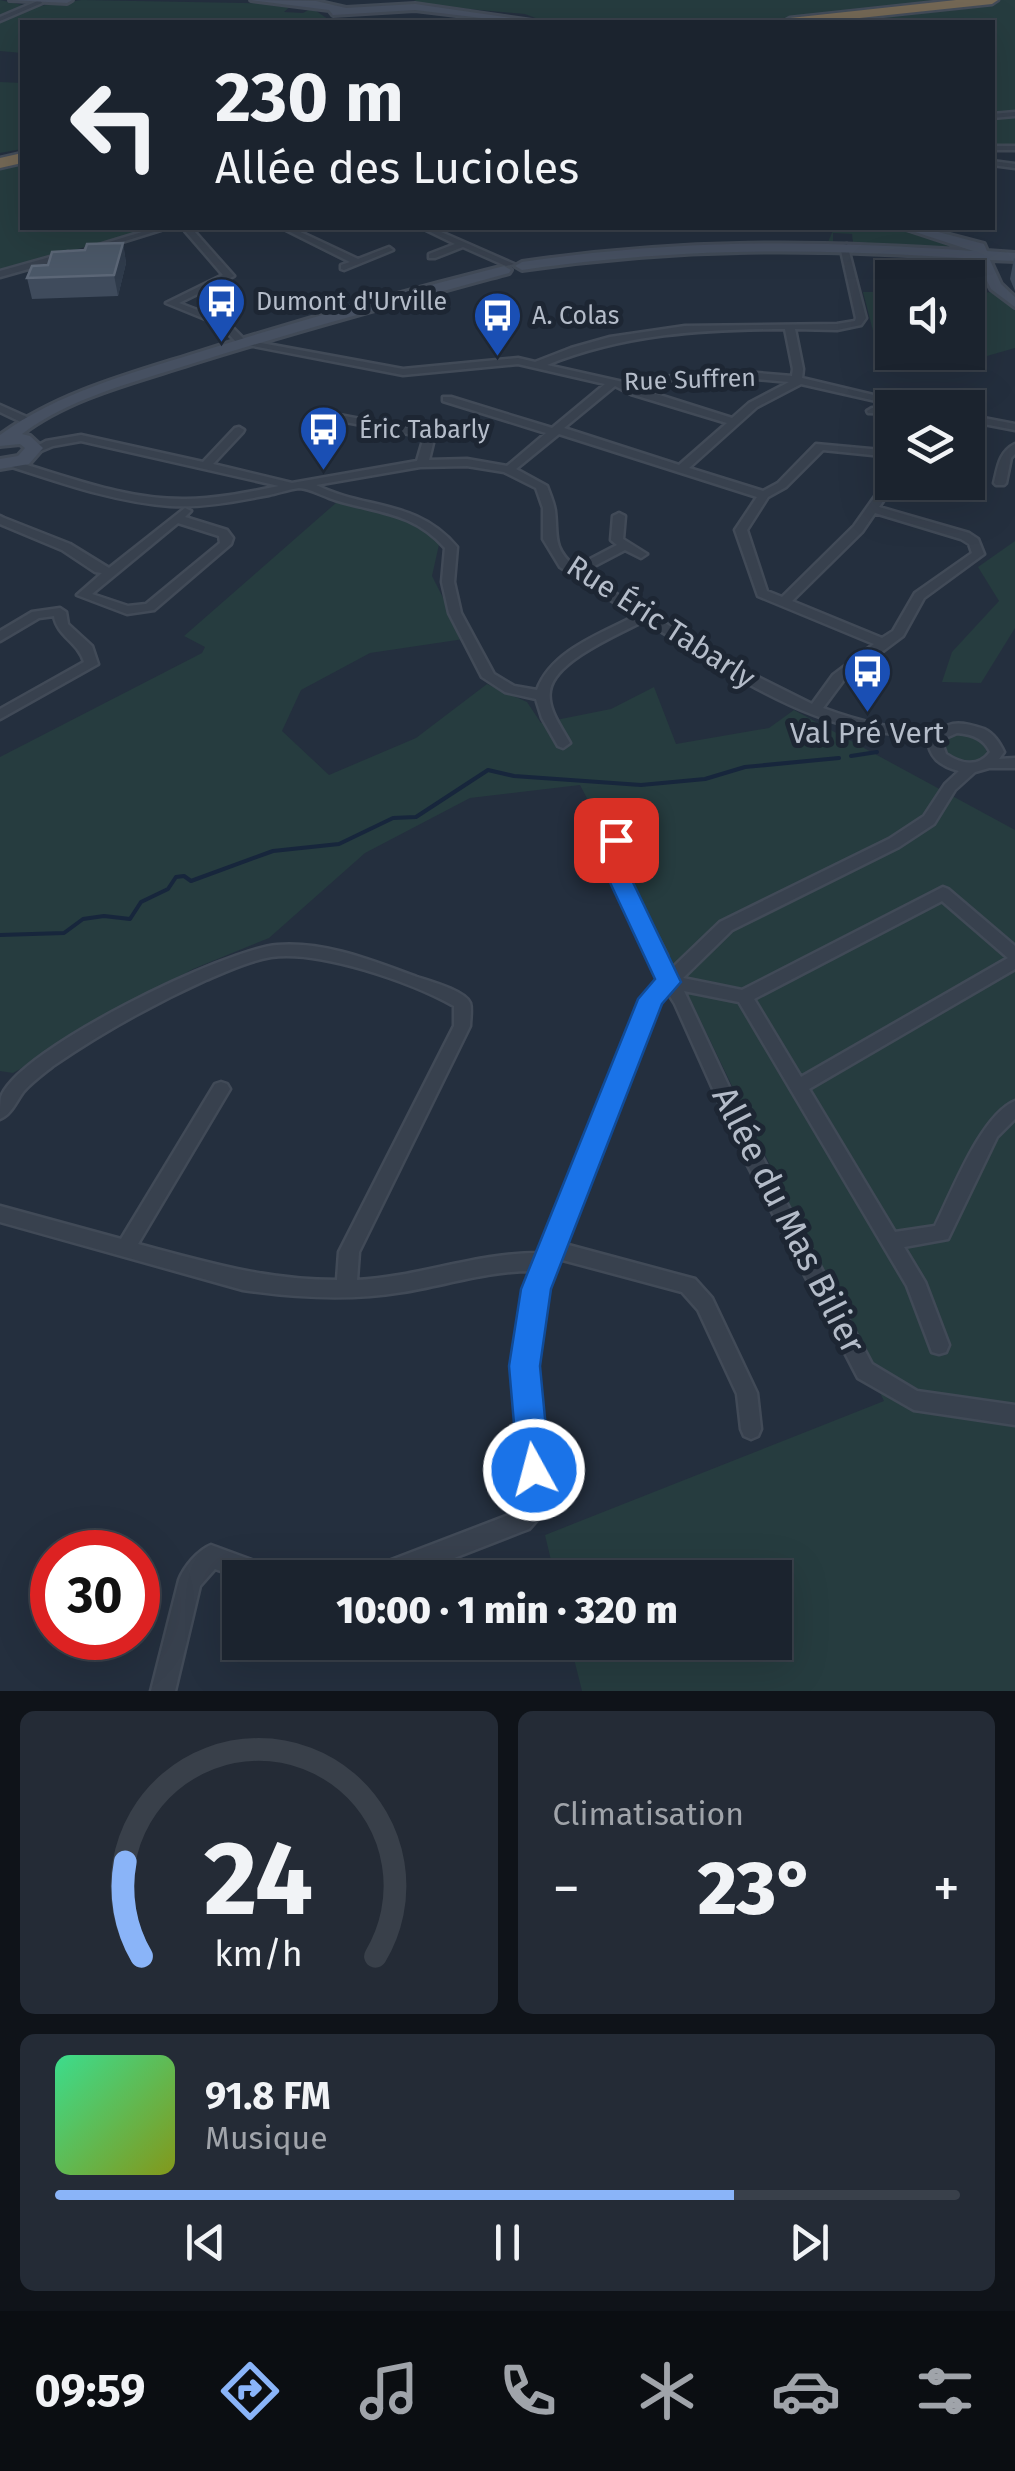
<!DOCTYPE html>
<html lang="fr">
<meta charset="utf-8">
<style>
:root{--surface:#1b232e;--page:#242b36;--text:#f1f3f6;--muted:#a0a4aa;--line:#39404a;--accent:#8ab4f8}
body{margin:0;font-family:"Fira Sans",sans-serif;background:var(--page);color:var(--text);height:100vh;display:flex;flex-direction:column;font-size:38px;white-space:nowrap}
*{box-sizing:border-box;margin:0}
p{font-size:32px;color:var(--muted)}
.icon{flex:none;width:55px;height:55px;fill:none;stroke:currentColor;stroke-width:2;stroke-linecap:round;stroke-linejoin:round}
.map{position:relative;height:1691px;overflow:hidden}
.drawer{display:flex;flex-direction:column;gap:20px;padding:20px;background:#0f1319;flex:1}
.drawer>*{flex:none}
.hud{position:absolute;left:20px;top:20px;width:975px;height:210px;border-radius:0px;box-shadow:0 10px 40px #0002,0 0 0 2px var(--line);background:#1b232e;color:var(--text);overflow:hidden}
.fabs{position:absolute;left:875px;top:260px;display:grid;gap:20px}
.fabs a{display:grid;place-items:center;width:110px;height:110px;border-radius:0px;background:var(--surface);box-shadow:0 10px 40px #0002,0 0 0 2px var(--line);font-size:50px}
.speed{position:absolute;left:30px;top:1530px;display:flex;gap:20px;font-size:50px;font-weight:700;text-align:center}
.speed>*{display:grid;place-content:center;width:130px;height:130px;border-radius:50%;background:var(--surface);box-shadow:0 10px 40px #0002,0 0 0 2px var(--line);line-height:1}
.speed .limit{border:15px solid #d22;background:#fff;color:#111}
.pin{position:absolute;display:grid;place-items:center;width:85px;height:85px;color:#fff;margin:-42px;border-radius:20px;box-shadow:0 5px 15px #0006}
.me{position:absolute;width:110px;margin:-55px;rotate:353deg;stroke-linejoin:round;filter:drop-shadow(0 0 8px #0008)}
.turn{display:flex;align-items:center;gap:35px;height:210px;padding:0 30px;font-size:45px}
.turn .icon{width:130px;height:130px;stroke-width:2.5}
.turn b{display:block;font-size:70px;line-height:85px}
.big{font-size:75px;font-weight:800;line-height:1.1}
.drawer .widget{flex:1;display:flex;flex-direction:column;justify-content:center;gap:15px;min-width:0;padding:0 35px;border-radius:15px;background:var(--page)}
.drawer .dial{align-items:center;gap:0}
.dial svg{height:260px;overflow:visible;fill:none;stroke:var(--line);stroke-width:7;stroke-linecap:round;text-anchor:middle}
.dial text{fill:var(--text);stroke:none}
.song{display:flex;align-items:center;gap:30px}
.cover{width:120px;height:120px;border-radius:15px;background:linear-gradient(135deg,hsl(150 70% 55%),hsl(70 70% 35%))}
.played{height:10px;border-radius:5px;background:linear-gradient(90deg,var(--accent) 75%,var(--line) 75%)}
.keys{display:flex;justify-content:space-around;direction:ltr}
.heat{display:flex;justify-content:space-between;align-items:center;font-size:55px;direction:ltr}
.drawer .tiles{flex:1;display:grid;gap:20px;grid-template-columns:1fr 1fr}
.widget:last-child{grid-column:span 2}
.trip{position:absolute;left:222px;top:1560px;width:570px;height:100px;border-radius:0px;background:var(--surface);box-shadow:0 10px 40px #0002,0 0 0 2px var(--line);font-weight:800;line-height:100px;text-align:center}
.tabs{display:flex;height:160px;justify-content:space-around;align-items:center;background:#0b0e12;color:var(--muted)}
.tabs .icon{width:70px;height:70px}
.tabs .on{color:var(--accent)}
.tabs b{font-size:45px;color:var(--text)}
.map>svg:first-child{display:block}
.green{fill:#263c3f}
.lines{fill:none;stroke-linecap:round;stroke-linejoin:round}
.stream{stroke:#17263c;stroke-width:4}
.street-casing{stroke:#414a57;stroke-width:5}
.secondary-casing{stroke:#414a57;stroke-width:6}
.highway-casing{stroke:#434c59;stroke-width:5}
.street{fill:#38414e;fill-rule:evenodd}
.secondary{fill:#465061;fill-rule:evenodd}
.highway{fill:#746855;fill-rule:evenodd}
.wall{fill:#3f4b5c}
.shaded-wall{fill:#2f3b4b}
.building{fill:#4b5868;stroke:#5c6777;stroke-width:2.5}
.route{fill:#1a73e8;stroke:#114b97;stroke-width:2.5}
.labels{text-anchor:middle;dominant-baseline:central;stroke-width:10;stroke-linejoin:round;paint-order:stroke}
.far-poi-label{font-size:25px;fill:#b4bcc9;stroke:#1d2633;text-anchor:start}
.far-street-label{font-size:25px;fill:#b4bcc9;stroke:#1d2633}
.street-label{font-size:30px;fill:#b4bcc9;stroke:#1d2633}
.poi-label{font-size:30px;fill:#b4bcc9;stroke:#1d2633}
.near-street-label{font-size:35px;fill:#b4bcc9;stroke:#1d2633}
</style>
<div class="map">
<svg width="1015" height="1691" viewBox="0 0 1015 1691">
<rect width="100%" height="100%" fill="#242f3e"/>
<g class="green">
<polygon points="0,0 32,7 82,0 293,4 284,12 303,13 312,8 332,22 362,22 22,22 22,53 0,51 0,19 8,15 0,17"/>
<polygon points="414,0 1015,0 1015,146 997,147 993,140 992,22 546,22 525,14 423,5"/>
<polygon points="0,82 22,83 22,149 0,153"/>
<polygon points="22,162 22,228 152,228 0,271 0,167"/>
<polygon points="834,228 852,231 856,228 894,228 958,244 956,248 853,243 852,234 833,233 833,242 828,242"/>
<polygon points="863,292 892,292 892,352 968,352 968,293 1000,292 1015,308 1015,348 973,360 880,358"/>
<polygon points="337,502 400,516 440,540 432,576 464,639 370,653 301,690 282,731 329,775 416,738 487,684 527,702 541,723 611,709 654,687 676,744 769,728 794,710 1015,830 1015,1691 582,1691 570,1643 775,1642 775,1578 555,1577 545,1535 884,1401 663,943 580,785 470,798 365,853 269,938 193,969 13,1073 0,1071 0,757 202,653 205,647 184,636"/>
<polygon points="1015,541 1015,628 981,683 942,682 952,652 999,601 978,567"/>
<path d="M955 733 971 734 984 741 988 756C974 768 958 763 944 753L941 743Z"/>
</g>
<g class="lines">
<g class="stream">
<polyline points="851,756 877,752"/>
<polyline points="0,935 64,933 83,919 104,916 130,919 141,902 168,889 176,877 184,876 191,881 273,851 339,844 393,818 416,817 488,770 514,776 641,785 705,779 745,767 839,758"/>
</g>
<defs>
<g id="street">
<polygon points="40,0 42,3 0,21 0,17"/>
<polygon points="1015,112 1015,116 992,118 992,114"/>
<rect x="992" y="146" width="23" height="4"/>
<polygon points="992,161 1015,164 1015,168 992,165"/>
<polygon points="155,228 167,228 93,251 86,249"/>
<path d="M185 228H201L194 231 234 276 179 303 226 321 245 340 403 369 518 358 535 362 571 348 610 337 685 326 837 324 855 321 856 318 840 246 847 244 866 318 861 325 837 330 795 329 803 369 802 378 928 408H907L801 384 757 407 689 468 763 491 778 483 816 444 892 451V457L823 450 786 487 768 497 747 530 767 591 782 597 854 526 888 478 892 477V482H896L879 507 969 533 978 539 984 554 924 598 903 636 843 681 823 708C858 721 901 732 938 729 951 728 940 727 953 724 962 722 975 726 984 729 994 734 999 742 1004 752L999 759 1015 758V768H989L975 772 955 790 934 824 899 847 732 930 683 978 742 990 943 887 948 889 1015 946V969L809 1089 895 1232 935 1226C952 1192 981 1115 1015 1101V1119L997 1137 948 1239 904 1247 925 1282 949 1345 946 1352 939 1354 932 1352 907 1286 739 1002 684 991 760 1153 872 1364 917 1391 1015 1405V1425L914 1410 858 1378 743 1156 675 1004 668 993 658 1002 561 1243 695 1279 712 1298 757 1393 761 1429 758 1436 751 1439 744 1436 741 1429 737 1394 698 1310 682 1292 555 1258C546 1284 537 1313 535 1340 531 1394 542 1449 549 1502L546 1510 529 1529 521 1532 403 1578H362L365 1570 514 1513 527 1498 516 1407 515 1341 532 1271C488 1271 446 1285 403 1292 349 1301 297 1298 243 1290L0 1222V1206L121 1239 215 1084 221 1082 227 1084 230 1089 138 1244C206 1262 265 1280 337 1280L339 1252 454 1026V1006C411 982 320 950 271 957 249 961 227 971 206 980 153 1004 101 1033 53 1066 43 1074 32 1082 24 1091 16 1101 12 1114 0 1119 0 1113 0 1103 1 1097 18 1049 226 949 277 945 325 941 373 961 417 977 429 981 466 991 470 1003 472 1009 470 1020 470 1026L359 1252 357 1280C418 1277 476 1253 538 1253L643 999 660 981 654 971 651 955 609 874V840L611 836H621L623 840 625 874 667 955 670 970 720 922 889 839 924 816 945 784 959 771C940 766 928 757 928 737 890 735 849 729 814 715 754 692 699 654 644 621 619 634 554 661 550 691 547 709 562 728 570 743L563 748 558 746 542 718 536 699 505 692 482 677 449 613 442 582 445 548C413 512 378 513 335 500 324 497 310 488 299 488 289 489 279 493 269 495 236 501 203 508 170 506 114 502 59 482 6 465L4 463 10 460C67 476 125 500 186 499 217 499 249 492 279 486L81 441 53 446 34 454 28 451 46 441 81 435 203 462 235 428 239 427 244 430 243 432 213 464 292 483 417 461 424 437 330 419V415L334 414 434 433 435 435 429 460 467 459 507 466 546 433 443 401V397H451L552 428 605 384 518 364 403 375 248 345 240 346 220 325 166 303 223 275 185 231ZM785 329 793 369 792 376 745 372H705L623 382 547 365C624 334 703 329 785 329ZM705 378H745L789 382 749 403 732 418 634 387ZM615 386 631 394 727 423 679 465 564 428ZM559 434 757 497 735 530 758 596 874 644 833 675 812 704 738 667 593 580 583 572 625 550 641 558 647 554 623 539 625 516 619 513 613 516 611 540 617 545 575 567C552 547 558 537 555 511 554 503 550 494 547 486L516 469ZM467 466 504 472 536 488 543 508V539L560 567 635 616C600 634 551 651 537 690L514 686 494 674 461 613 454 582 457 547C417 499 366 510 316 485L420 467ZM875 513 961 539 969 544 972 553 915 593 893 631 882 638 792 601 862 532ZM957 733C971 734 984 738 990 752 978 768 961 764 946 754L941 740ZM942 901 1008 958 801 1077 754 999Z"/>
<polygon points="282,228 292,228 358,259 389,247 393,250 344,270 341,269 341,265 350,262"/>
<polygon points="422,228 432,228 514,264 506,266 463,247 435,258 429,258 429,254 455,244"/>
<polygon points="68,252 73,255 71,257 0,277 0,271"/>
<polygon points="0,405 29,418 30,420 21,422 0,412"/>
<polygon points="872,408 892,408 892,414 868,413 867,411"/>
<polygon points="968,415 1015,424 1015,430 968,421"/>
<path d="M1015 444V454L1011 458 1006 483 1004 485H996L994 483C998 467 999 452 1015 444Z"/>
<path d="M185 508 191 511 185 517 227 530 233 538 231 544 154 610 127 614 77 595 102 573 95 572 62 550 0 524V516L4 518 70 544 109 568ZM178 523 219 536 220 543 146 604 128 606 92 594Z"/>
<path d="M60 608 66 612 68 624 92 646 98 664 0 719V709L84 662C79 643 57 636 54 616L39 618 0 641V631L32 612Z"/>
<path d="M211 1545 279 1570 282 1578H240L215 1569 200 1586 175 1691H151L179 1580C184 1567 198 1550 211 1545Z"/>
</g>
<g id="secondary">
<polygon points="10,0 72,0 67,3"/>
<polygon points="251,0 316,1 346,8 415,4 539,22 514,22 415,10 333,15 329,10"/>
<path d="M903 228H923L984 244 987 251 1015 253V261L990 260 1001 284 1015 297V307L991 289 976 259C816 248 681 247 522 270L515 266 522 262C678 239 817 240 973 251Z"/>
<path d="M504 266 511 270 509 273C403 302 296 331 191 364 135 382 69 398 22 434L30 436 43 448 29 464 0 469V459L18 456 25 448 20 444 0 446V435C57 393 129 374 196 353 297 321 401 292 504 266Z"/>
</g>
<g id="highway">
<polygon points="956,0 998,0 992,4 822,22 783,22 790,18"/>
<polygon points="22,153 22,163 0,168 0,158"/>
</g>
</defs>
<use href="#street" class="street-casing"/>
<use href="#secondary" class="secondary-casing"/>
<use href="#highway" class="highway-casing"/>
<use href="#street" class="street"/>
<use href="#secondary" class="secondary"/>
<use href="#highway" class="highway"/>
</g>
<g class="wall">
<polygon points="123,243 126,263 118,296 32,299 27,278 48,265"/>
<polygon points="1014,258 1015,259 1015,291 1010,279"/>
</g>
<polygon class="shaded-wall" points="123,243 126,263 118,296 114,275"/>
<polygon class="building" points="123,243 114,275 27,278 32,266 48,265 52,252 85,250 87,244"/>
<polygon class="route" points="616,832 627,840 629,874 681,982 662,1004 551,1289 540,1366 550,1470 545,1482 534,1486 523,1482 518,1470 509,1366 521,1289 638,999 655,979 606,874 604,840"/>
<defs>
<symbol id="bus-pin" viewBox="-11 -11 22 30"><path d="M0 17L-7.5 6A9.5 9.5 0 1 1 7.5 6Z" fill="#1a4fb4" stroke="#1d2633"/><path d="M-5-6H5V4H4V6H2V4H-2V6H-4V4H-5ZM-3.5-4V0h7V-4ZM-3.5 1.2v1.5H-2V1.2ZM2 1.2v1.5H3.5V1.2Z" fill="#fff"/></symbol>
</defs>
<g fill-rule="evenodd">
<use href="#bus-pin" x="194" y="274" width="55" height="75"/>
<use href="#bus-pin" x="470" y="288" width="55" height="75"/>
<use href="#bus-pin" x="296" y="402" width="55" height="75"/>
<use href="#bus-pin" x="840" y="644" width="55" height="75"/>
</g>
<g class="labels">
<g class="far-poi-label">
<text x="256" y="302">Dumont d'Urville</text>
<text x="532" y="316">A. Colas</text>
<text x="359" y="430">Éric Tabarly</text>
</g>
<g class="far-street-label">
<text transform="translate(690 380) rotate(-2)">Rue Suffren</text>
</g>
<g class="street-label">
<text transform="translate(661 622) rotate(33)">Rue Éric Tabarly</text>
</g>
<g class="poi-label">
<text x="867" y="733">Val Pré Vert</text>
</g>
<g class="near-street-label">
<text transform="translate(789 1220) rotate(63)">Allée du Mas Bilier</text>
</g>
</g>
</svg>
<div class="fabs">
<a><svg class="icon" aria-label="sound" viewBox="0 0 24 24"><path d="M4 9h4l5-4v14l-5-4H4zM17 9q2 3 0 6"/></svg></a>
<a><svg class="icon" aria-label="layers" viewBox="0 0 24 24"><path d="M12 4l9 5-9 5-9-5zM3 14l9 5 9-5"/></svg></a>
</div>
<div class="speed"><div class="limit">30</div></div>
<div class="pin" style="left:616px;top:840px;background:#d93025"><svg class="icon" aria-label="arrive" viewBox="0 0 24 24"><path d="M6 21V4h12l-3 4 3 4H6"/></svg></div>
<svg class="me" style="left:534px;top:1470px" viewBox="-20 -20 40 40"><circle r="17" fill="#1a73e8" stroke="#fff" stroke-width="3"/><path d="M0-11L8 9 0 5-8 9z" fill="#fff"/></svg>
<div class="trip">10:00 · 1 min · 320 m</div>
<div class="hud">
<div class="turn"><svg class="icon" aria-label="left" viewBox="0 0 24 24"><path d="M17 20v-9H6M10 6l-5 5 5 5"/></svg><div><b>230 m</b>Allée des Lucioles</div></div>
</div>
</div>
<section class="drawer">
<div class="tiles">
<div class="widget dial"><svg viewBox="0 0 100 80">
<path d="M14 69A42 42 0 1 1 86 69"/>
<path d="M14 69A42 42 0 0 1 9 40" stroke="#8ab4f8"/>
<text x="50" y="56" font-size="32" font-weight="700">24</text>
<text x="50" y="72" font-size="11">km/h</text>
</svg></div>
<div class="widget"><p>Climatisation</p>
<div class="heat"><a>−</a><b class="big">23°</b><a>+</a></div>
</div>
<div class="widget">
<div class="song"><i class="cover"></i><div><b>91.8 FM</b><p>Musique</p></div></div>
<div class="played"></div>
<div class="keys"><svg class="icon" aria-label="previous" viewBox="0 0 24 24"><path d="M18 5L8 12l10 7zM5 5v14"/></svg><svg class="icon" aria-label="pause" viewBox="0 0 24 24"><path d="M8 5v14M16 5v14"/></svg><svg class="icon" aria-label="next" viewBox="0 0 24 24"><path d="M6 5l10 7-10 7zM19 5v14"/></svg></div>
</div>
</div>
</section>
<nav class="tabs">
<b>09:59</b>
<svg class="icon on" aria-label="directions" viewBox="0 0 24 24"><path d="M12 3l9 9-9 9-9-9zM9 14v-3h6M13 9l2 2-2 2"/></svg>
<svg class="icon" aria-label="music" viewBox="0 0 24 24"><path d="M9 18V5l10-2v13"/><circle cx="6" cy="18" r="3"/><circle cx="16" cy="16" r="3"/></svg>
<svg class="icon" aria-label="phone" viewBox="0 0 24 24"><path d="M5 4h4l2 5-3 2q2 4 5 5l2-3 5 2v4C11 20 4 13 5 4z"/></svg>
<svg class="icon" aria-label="climate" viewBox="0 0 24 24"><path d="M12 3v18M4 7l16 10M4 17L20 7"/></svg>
<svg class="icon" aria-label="car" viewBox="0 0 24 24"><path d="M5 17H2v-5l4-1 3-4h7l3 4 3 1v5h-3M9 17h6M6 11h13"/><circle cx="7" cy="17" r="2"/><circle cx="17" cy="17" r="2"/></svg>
<svg class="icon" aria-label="filters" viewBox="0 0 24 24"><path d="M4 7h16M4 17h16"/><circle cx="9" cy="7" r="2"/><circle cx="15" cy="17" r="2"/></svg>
</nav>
